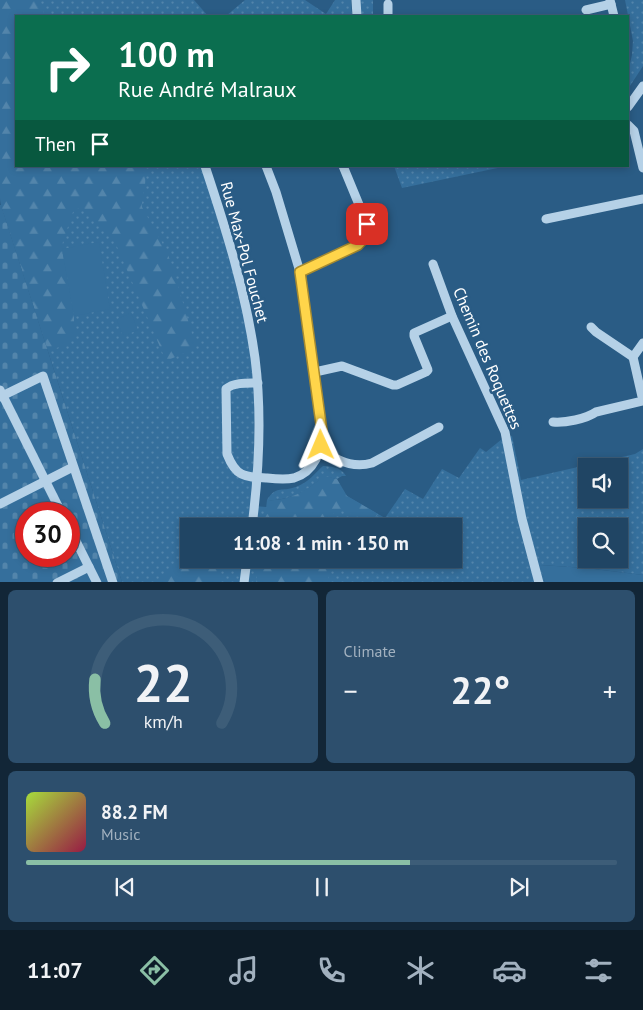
<!DOCTYPE html>
<meta charset="utf-8">
<style>
:root{--surface:#204564;--page:#2d4f6d;--text:#f1f3f6;--muted:#a2b1bf;--line:#3d5d78;--accent:#8abfa5}
body{margin:0;font-family:"PT Sans",sans-serif;background:var(--page);color:var(--text);height:100vh;display:flex;flex-direction:column;font-size:19px;white-space:nowrap}
*{box-sizing:border-box;margin:0}
p{font-size:16px;color:var(--muted)}
.icon{flex:none;width:28px;height:28px;fill:none;stroke:currentColor;stroke-width:2;stroke-linecap:round;stroke-linejoin:round}
.map{position:relative;height:582px;overflow:hidden}
.panel{display:flex;flex-direction:column;gap:8px;padding:8px;background:#122637;flex:1}
.panel>*{flex:none}
.guide{position:absolute;left:15px;top:15px;width:614px;height:152px;border-radius:0px;box-shadow:0 2px 8px #0003,0 0 0 1px var(--line);background:#0b6e4f;color:#fff;overflow:hidden}
.controls{position:absolute;left:578px;top:458px;display:grid;gap:10px}
.controls a{display:grid;place-items:center;width:50px;height:50px;border-radius:0px;background:var(--surface);box-shadow:0 2px 8px #0003,0 0 0 1px var(--line);font-size:25px}
.speed{position:absolute;left:15px;top:502px;display:flex;gap:10px;font-size:25px;font-weight:700;text-align:center}
.speed>*{display:grid;place-content:center;width:65px;height:65px;border-radius:50%;background:var(--surface);box-shadow:0 2px 8px #0003,0 0 0 1px var(--line);line-height:1}
.speed .limit{border:8px solid #d22;background:#fff;color:#111}
.pin{position:absolute;display:grid;place-items:center;width:42px;height:42px;color:#fff;margin:-21px;border-radius:10px;box-shadow:0 2px 8px #0006}
.me{position:absolute;width:55px;margin:-28px;rotate:359deg;stroke-linejoin:round;filter:drop-shadow(0 0 4px #0008)}
.turn{display:flex;align-items:center;gap:18px;height:105px;padding:0 20px;font-size:22px}
.turn .icon{width:65px;height:65px;stroke-width:2.5}
.turn b{display:block;font-size:35px;line-height:42px}
.then{display:flex;align-items:center;height:48px;padding:0 20px;background:#0003;gap:10px;font-size:19px}
.big{font-size:38px;font-weight:800;line-height:1.1}
.panel .card{flex:1;display:flex;flex-direction:column;justify-content:center;gap:8px;min-width:0;padding:0 18px;border-radius:8px;background:var(--page)}
.panel .dial{align-items:center;gap:0}
.dial svg{height:130px;overflow:visible;fill:none;stroke:var(--line);stroke-width:7;stroke-linecap:round;text-anchor:middle}
.dial text{fill:var(--text);stroke:none}
.song{display:flex;align-items:center;gap:15px}
.cover{width:60px;height:60px;border-radius:8px;background:linear-gradient(135deg,hsl(80 70% 55%),hsl(340 70% 35%))}
.played{height:5px;border-radius:2px;background:linear-gradient(90deg,var(--accent) 65%,var(--line) 65%)}
.keys{display:flex;justify-content:space-around;direction:ltr}
.heat{display:flex;justify-content:space-between;align-items:center;font-size:28px;direction:ltr}
.panel .tiles{flex:1;display:grid;gap:8px;grid-template-columns:1fr 1fr}
.card:last-child{grid-column:span 2}
.trip{position:absolute;left:180px;top:518px;width:282px;height:50px;border-radius:0px;background:var(--surface);box-shadow:0 2px 8px #0003,0 0 0 1px var(--line);font-weight:800;line-height:50px;text-align:center}
.dock{display:flex;height:80px;justify-content:space-around;align-items:center;background:#0d1c28;color:var(--muted)}
.dock .icon{width:35px;height:35px}
.dock .selected{color:var(--accent)}
.dock b{font-size:22px;color:var(--text)}
.map>svg:first-child{display:block}
.grass{fill:url(#grass-dots);fill-rule:evenodd}
.forest{fill:url(#forest-firs)}
.cemetery{fill:url(#cemetery-stones);fill-rule:evenodd}
.green{fill:#356f9c}
.lines{fill:none;stroke-linecap:round;stroke-linejoin:round}
.minor{stroke:#b5d1e7;stroke-width:9}
.route-casing{stroke:#a68a30;stroke-width:12}
.route{stroke:#ffd54a;stroke-width:9}
.labels{text-anchor:middle;dominant-baseline:central;stroke-width:5;stroke-linejoin:round;paint-order:stroke}
.street-label{font-size:16px;fill:#fff;stroke:#2a5c85}
</style>
<div class="map">
<svg width="643" height="583" viewBox="0 0 643 583">
<defs>
<pattern id="grass-dots" width="8" height="8" patternUnits="userSpaceOnUse" patternTransform="scale(1.25)"><rect width="8" height="8" fill="#356f9c"/><path d="M2 2h.1M6 6h.1" fill="none" stroke="#5385ab" stroke-width="1.8" stroke-linecap="round"/></pattern>
<pattern id="forest-firs" width="22" height="20" patternUnits="userSpaceOnUse" patternTransform="scale(1.25)"><rect width="22" height="20" fill="#356f9c"/><path d="M5 1l3.5 6h-7zM16 11l3.5 6h-7z" fill="#5385ab"/></pattern>
<pattern id="cemetery-stones" width="16" height="16" patternUnits="userSpaceOnUse" patternTransform="scale(1.25)"><rect width="16" height="16" fill="#356f9c"/><path d="M2 7V4a2 2 0 0 1 4 0v3zM10 15v-3a2 2 0 0 1 4 0v3z" fill="#5385ab"/></pattern>
</defs>
<rect width="100%" height="100%" fill="#2a5c85"/>
<g class="grass">
<path d="M0 0H194L208 16H16V166H205L229 239 255 358 254 506 302 510 347 496 385 518 405 489 423 499 442 469 459 478 480 448 486 452 502 439 512 436 521 480 635 454 643 449V575L586 568 541 565 545 582H122L1 205 0 197ZM586 466H619V499H586ZM189 526H454V559H189ZM586 526H619V559H586Z"/>
<polygon points="245,0 305,0 326,14 335,0 351,0 352,16 226,16"/>
<polygon points="360,0 373,0 373,16 361,16"/>
<polygon points="625,0 643,0 643,66 628,89 628,72 632,55 633,41"/>
<polygon points="394,166 507,166 402,188"/>
<path d="M323 466C331 466 342 468 346 476H342L337 479C319 474 317 485 302 492 292 497 279 501 267 500 274 489 278 490 288 489 294 488 299 486 304 483 311 479 316 472 323 466Z"/>
</g>
<g class="forest">
<path d="M0 0H36L46 16H16V166H141C150 179 142 192 142 207L166 250 173 268 196 348 166 361 115 242 82 206 73 212 63 241 62 249 74 316V336L68 344 48 351 1 205 0 197Z"/>
<path d="M324 477H329L337 479 347 496 378 514 374 520C361 519 352 514 339 510L325 519 326 526H264L267 500C279 501 293 497 303 491 311 487 317 481 324 477Z"/>
<polygon points="189,556 189,559 219,559 221,563 219,570 220,582 160,582 170,569"/>
<polygon points="260,559 327,559 329,582 256,582"/>
</g>
<path class="cemetery" d="M0 205H1L122 582H0ZM26 514H69V556H26Z"/>
<g class="green">
<polygon points="99,242 110,309 74,316 62,249"/>
<polygon points="131,313 138,330 126,335 122,334 117,321 119,318"/>
<polygon points="540,565 586,568 643,575 643,582 545,582"/>
</g>
<g class="lines">
<g class="minor">
<polyline points="356,0 357,16"/>
<polyline points="610,0 614,16"/>
<polyline points="388,4 388,16"/>
<polyline points="586,10 611,4"/>
<polyline points="628,107 643,86"/>
<polyline points="628,125 634,131 643,168"/>
<path d="M205 166C226 229 246 293 255 358 262 413 259 472 252 526"/>
<polyline points="546,219 643,199"/>
<polyline points="433,264 452,316 505,432 522,519 539,583"/>
<path d="M300 272 358 245C365 239 368 233 367 224L343 166"/>
<polyline points="591,327 596,332 633,357"/>
<polyline points="315,372 342,366 393,385 397,385 426,372 428,370 414,336 414,333 452,316"/>
<path d="M258 383C248 383 234 382 226 389L227 454C236 477 244 477 267 478 276 479 285 480 294 478 314 472 323 450 322 431L300 272 276 192 266 166"/>
<polyline points="0,390 62,514"/>
<polyline points="0,397 43,376 113,583"/>
<path d="M553 422C565 423 586 419 596 412L643 401 633 357 643 343"/>
<path d="M320 451C338 459 351 469 372 463L439 427"/>
<polyline points="0,504 73,467"/>
<polyline points="69,527 97,583"/>
<polyline points="57,583 89,567"/>
<polyline points="244,583 247,559"/>
</g>
</g>
<g class="lines">
<defs>
<path id="route" d="M321 445 322 431 300 272 358 245C365 239 368 233 367 224"/>
</defs>
<use href="#route" class="route-casing"/>
<use href="#route" class="route"/>
</g>
<g class="labels">
<g class="street-label">
<text transform="translate(245 252) rotate(75)">Rue Max-Pol Fouchet</text>
<text transform="translate(488 358) rotate(67)">Chemin des Roquettes</text>
</g>
</g>
</svg>
<div class="controls">
<a><svg class="icon" aria-label="sound" viewBox="0 0 24 24"><path d="M4 9h4l5-4v14l-5-4H4zM17 9q2 3 0 6"/></svg></a>
<a><svg class="icon" aria-label="search" viewBox="0 0 24 24"><circle cx="10" cy="10" r="6"/><path d="M15 15l6 6"/></svg></a>
</div>
<div class="speed"><div class="limit">30</div></div>
<div class="pin" style="left:367px;top:224px;background:#d93025"><svg class="icon" aria-label="arrive" viewBox="0 0 24 24"><path d="M6 21V4h12l-3 4 3 4H6"/></svg></div>
<svg class="me" style="left:321px;top:445px" viewBox="-20 -20 40 40"><path d="M0-17L14 15 0 8-14 15z" fill="#ffd54a" stroke="#fff" stroke-width="4"/></svg>
<div class="trip">11:08 · 1 min · 150 m</div>
<div class="guide">
<div class="turn"><svg class="icon" aria-label="right" viewBox="0 0 24 24"><path d="M7 20v-9h11M14 6l5 5-5 5"/></svg><div><b>100 m</b>Rue André Malraux</div></div>
<div class="then">Then<svg class="icon" aria-label="arrive" viewBox="0 0 24 24"><path d="M6 21V4h12l-3 4 3 4H6"/></svg></div>
</div>
</div>
<section class="panel">
<div class="tiles">
<div class="card dial"><svg viewBox="0 0 100 80">
<path d="M14 69A42 42 0 1 1 86 69"/>
<path d="M14 69A42 42 0 0 1 8 42" stroke="#8abfa5"/>
<text x="50" y="56" font-size="32" font-weight="700">22</text>
<text x="50" y="72" font-size="11">km/h</text>
</svg></div>
<div class="card"><p>Climate</p>
<div class="heat"><a>−</a><b class="big">22°</b><a>+</a></div>
</div>
<div class="card">
<div class="song"><i class="cover"></i><div><b>88.2 FM</b><p>Music</p></div></div>
<div class="played"></div>
<div class="keys"><svg class="icon" aria-label="previous" viewBox="0 0 24 24"><path d="M18 5L8 12l10 7zM5 5v14"/></svg><svg class="icon" aria-label="pause" viewBox="0 0 24 24"><path d="M8 5v14M16 5v14"/></svg><svg class="icon" aria-label="next" viewBox="0 0 24 24"><path d="M6 5l10 7-10 7zM19 5v14"/></svg></div>
</div>
</div>
</section>
<nav class="dock">
<b>11:07</b>
<svg class="icon selected" aria-label="directions" viewBox="0 0 24 24"><path d="M12 3l9 9-9 9-9-9zM9 14v-3h6M13 9l2 2-2 2"/></svg>
<svg class="icon" aria-label="music" viewBox="0 0 24 24"><path d="M9 18V5l10-2v13"/><circle cx="6" cy="18" r="3"/><circle cx="16" cy="16" r="3"/></svg>
<svg class="icon" aria-label="phone" viewBox="0 0 24 24"><path d="M5 4h4l2 5-3 2q2 4 5 5l2-3 5 2v4C11 20 4 13 5 4z"/></svg>
<svg class="icon" aria-label="climate" viewBox="0 0 24 24"><path d="M12 3v18M4 7l16 10M4 17L20 7"/></svg>
<svg class="icon" aria-label="car" viewBox="0 0 24 24"><path d="M5 17H2v-5l4-1 3-4h7l3 4 3 1v5h-3M9 17h6M6 11h13"/><circle cx="7" cy="17" r="2"/><circle cx="17" cy="17" r="2"/></svg>
<svg class="icon" aria-label="filters" viewBox="0 0 24 24"><path d="M4 7h16M4 17h16"/><circle cx="9" cy="7" r="2"/><circle cx="15" cy="17" r="2"/></svg>
</nav>
